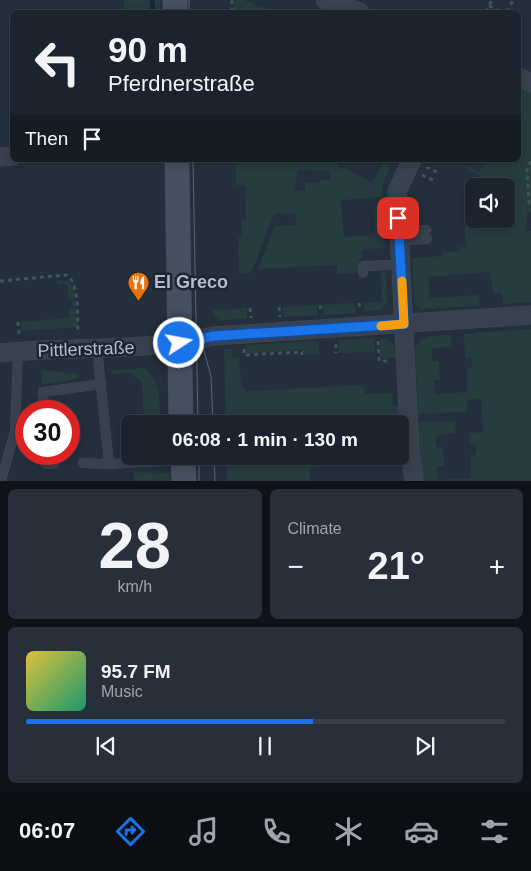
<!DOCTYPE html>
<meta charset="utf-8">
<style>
:root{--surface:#1b232e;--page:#282f3a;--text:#f1f3f6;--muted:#a0a4aa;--line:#39404a;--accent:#1a73e8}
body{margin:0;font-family:Helvetica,sans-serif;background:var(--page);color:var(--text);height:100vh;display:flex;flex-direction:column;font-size:19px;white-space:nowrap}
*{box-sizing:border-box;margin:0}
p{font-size:16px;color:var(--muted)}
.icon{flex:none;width:28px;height:28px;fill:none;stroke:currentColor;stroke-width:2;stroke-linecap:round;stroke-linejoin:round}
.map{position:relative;height:481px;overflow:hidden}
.side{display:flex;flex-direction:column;gap:8px;padding:8px;background:#0f1319;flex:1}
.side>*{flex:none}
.guide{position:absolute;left:10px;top:10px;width:511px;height:152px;border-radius:8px;box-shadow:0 2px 8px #0003,0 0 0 1px var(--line);background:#1b232e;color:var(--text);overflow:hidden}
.fabs{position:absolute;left:465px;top:178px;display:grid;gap:10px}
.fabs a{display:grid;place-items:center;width:50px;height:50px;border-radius:8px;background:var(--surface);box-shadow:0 2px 8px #0003,0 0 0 1px var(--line);font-size:25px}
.speed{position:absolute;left:15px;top:400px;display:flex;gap:10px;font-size:25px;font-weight:700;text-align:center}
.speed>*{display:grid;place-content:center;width:65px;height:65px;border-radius:50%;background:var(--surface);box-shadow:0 2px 8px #0003,0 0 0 1px var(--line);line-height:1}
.speed .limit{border:8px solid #d22;background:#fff;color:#111}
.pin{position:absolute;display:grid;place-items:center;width:42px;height:42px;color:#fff;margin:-21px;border-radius:10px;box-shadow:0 2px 8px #0006}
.me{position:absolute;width:55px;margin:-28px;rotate:79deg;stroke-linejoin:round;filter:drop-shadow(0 0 4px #0008)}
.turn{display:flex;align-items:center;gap:18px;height:105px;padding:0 15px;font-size:22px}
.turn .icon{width:65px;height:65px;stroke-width:2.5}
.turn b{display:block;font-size:35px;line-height:42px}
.then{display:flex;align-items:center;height:48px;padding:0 15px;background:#0003;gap:10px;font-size:19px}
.big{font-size:38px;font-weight:700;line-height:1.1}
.side .widget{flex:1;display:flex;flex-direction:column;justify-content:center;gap:8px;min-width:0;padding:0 18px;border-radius:8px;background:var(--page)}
.side .dial{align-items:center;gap:0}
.dial b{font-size:65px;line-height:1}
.song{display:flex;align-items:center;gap:15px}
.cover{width:60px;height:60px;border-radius:8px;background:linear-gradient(135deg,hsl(50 70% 55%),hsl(160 70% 35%))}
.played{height:5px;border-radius:2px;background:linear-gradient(90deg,var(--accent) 60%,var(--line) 60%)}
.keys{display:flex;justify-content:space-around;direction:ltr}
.heat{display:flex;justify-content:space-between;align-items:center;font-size:28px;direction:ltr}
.side .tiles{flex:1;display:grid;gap:8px;grid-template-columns:1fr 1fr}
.widget:last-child{grid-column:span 2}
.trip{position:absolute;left:121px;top:415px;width:288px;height:50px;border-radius:8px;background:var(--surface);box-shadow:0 2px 8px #0003,0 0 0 1px var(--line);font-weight:700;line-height:50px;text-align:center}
.menu{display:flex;height:80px;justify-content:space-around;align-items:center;background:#0b0e12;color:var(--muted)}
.menu .icon{width:35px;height:35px}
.menu .selected{color:var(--accent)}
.menu b{font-size:22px;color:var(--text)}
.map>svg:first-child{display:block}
.green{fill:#263c3f;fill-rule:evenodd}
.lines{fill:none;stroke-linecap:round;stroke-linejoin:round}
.stream{stroke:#17263c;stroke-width:5}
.lane-casing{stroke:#414a57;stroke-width:10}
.street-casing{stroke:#414a57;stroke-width:19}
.secondary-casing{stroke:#414a57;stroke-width:25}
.path{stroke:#3f5557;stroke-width:3;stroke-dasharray:4 4;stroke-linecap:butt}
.lane{stroke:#38414e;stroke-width:9}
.street{stroke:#38414e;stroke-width:18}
.secondary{stroke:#465061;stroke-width:24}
.tram{stroke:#5a6575;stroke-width:1}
.route-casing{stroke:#114b97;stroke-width:12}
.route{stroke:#1a73e8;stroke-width:9}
.slow{stroke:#f59e0b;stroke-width:9}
.labels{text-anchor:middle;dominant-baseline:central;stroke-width:5;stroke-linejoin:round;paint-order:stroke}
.poi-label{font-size:18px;font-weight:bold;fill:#b4bcc9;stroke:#1d2633;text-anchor:start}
.street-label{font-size:18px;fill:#b4bcc9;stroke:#1d2633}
</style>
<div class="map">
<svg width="531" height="481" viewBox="0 0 531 481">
<rect width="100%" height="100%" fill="#242f3e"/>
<g class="green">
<rect x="124" y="0" width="36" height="12"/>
<polygon points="235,0 246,0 247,2 268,8 266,12 234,12 233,1"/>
<polygon points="519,86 531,92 531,212 528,212 525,231 531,231 531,302 503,304 502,293 493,294 490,272 428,277 430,298 479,295 480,306 421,309 417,307 414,301 412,258 443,256 443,252 460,251 460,247 466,247 464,214 474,215 474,219 506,219 506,186 474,186 474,212 464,207 471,194 470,193 479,175 464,167 466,165 479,172 486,160 519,160"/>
<path d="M235 160H338L336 162 339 168H345L372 183 383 163 391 167 382 186V197L341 200 344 237 375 235 373 207H382L385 248 362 249V259H359L360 273 337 274V265L258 269 275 226 296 225 295 213 274 214 251 273 239 274 238 238H242L241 220 246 219 245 185H236ZM298 170 330 171V180H320L319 183H305V191L294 190Z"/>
<polygon points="381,272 386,272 387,302 381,310 364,312 364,302 382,302"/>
<polygon points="57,280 69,281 74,289 77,327 22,331 21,322 69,318 69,309 73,308 72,299 68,299 67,284 57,284"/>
<polygon points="355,303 356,313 324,315 323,305"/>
<polygon points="317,305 318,315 283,317 283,307"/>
<polygon points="247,308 247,319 219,320 213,314 213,310"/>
<path d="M531 329V481H422L418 422 455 421 456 433 436 435V447H443L444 466H437L438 480 471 478V455H476V445H470L469 433 483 432 481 399 467 400V412L418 414 415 348C422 333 437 335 451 335L452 347 432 348V361H439L440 380H434L435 394 467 392V369L472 368 471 358 466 359 463 334Z"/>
<polygon points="374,338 375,352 339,353 339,340"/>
<path d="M380 338C392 340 396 345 397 358H383L380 356Z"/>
<polygon points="319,341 319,354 305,355 302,350 246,353 246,345"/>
<polygon points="224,349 232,349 232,357 239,357 241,387 248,392 250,391 364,385 365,394 392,393 393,406 401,406 403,446 400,446 400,424 363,424 363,416 357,416 356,424 226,424"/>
<path d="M143 368C163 382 159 402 160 424H144L142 382 131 373 112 374 111 371Z"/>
<path d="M41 370C54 371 65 374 78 373L76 379 42 385Z"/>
<polygon points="227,456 319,456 319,468 310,469 310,481 227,481"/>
<polygon points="134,472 169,473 170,481 134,481"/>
</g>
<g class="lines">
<polyline class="stream" points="152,0 153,12"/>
<defs>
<g id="lane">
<polyline points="408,231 426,230"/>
<polyline points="408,240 427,239"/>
<polyline points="363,273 363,266 389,265"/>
<polyline points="97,348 109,464 182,460"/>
<polyline points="44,411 43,392 101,384"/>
<polyline points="46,454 46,464 54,464"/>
<polyline points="83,463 109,464"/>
<polyline points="1,481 15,431 18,351"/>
</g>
<g id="street">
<polyline points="325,0 360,12"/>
<polyline points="519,77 531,83"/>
<polyline points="0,157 12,156"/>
<polyline points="412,160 397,191 410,450 414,481"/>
<path d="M0 353C72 346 144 352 214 336L531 315"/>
</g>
<g id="secondary">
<polyline points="175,0 175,12"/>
<polyline points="177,160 181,424"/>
<polyline points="183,456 184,481"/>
</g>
</defs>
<use href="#lane" class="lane-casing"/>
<use href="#street" class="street-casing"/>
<use href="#secondary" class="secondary-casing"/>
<g class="path">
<polyline points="232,0 232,12"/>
<polyline points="489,6 502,12"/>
<polyline points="486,12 492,0"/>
<polyline points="507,12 513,0"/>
<polyline points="531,161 527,170 529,203 531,203"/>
<polyline points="426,167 437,172"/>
<polyline points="422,175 433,180"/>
<path d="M0 281 66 275C80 281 77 318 78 332"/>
<polyline points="359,303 360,310"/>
<polyline points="320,305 321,312"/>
<polyline points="279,307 280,317"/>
<polyline points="250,308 251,318"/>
<polyline points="18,322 19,335"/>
<polyline points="378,341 379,361 390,361"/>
<polyline points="336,344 336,353"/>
<polyline points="244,349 244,355 302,352 302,355"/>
<polyline points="342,456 345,457"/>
<polyline points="330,458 333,456"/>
<polyline points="362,458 365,456"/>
</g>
<use href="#lane" class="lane"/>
<use href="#street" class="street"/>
<use href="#secondary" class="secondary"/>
<g class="tram">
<polyline points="189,0 189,12"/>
<polyline points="193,160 198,424"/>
<polyline points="201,340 211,376 213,424"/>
<polyline points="199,456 199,481"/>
<polyline points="214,456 215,481"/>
</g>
</g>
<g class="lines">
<defs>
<polyline id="route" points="179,343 214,336 404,324 398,218"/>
</defs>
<use href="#route" class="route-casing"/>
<use href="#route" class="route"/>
<polyline class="slow" points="381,326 404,324 402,281"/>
</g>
<defs>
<symbol id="restaurant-pin" viewBox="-11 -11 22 30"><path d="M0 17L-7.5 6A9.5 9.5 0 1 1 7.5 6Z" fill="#e8710a" stroke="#1d2633"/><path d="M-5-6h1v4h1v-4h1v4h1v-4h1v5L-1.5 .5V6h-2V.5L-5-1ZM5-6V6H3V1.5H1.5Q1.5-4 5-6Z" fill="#fff"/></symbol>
</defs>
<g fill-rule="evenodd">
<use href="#restaurant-pin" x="126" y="270" width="25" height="34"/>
</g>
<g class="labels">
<g class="poi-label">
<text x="154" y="282">El Greco</text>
</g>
<g class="street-label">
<text transform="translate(86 349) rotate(-2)">Pittlerstraße</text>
</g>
</g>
</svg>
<div class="fabs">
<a><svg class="icon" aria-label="sound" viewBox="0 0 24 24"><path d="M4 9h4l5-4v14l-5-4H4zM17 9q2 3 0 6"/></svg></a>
</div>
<div class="speed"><div class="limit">30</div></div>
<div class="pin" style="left:398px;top:218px;background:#d93025"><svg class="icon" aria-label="arrive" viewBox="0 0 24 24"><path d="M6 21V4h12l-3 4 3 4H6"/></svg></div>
<svg class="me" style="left:179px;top:343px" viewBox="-20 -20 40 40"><circle r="17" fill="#1a73e8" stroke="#fff" stroke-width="3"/><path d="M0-11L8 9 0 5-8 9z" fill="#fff"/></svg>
<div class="trip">06:08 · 1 min · 130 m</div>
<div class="guide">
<div class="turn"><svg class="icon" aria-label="left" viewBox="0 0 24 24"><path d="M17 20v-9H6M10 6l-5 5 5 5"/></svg><div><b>90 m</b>Pferdnerstraße</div></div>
<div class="then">Then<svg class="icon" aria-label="arrive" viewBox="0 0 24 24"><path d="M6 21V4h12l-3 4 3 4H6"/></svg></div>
</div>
</div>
<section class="side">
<div class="tiles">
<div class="widget dial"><b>28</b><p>km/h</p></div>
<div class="widget"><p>Climate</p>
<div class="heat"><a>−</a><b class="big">21°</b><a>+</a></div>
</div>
<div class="widget">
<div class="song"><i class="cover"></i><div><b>95.7 FM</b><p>Music</p></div></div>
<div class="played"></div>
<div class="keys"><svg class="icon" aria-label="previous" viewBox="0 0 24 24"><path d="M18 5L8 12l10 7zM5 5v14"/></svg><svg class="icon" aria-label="pause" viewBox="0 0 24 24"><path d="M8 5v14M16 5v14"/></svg><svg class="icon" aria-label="next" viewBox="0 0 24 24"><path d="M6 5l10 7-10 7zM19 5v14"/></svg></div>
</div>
</div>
</section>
<nav class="menu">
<b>06:07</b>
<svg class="icon selected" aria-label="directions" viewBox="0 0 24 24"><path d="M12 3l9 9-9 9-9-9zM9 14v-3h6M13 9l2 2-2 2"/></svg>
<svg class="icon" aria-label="music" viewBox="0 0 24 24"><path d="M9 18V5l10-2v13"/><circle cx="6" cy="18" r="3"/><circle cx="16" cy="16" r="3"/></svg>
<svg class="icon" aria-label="phone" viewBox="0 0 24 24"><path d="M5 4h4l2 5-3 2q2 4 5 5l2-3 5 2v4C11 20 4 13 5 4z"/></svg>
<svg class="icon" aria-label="climate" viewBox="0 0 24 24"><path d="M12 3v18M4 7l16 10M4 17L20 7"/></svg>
<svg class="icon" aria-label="car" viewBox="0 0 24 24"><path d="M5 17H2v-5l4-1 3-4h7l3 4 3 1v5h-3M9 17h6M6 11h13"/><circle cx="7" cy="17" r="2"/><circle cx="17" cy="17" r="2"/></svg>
<svg class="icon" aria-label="filters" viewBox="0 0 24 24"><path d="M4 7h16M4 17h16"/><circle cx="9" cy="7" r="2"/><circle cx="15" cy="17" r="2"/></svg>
</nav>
